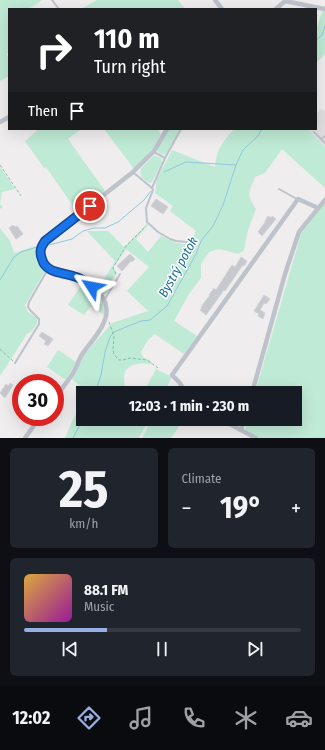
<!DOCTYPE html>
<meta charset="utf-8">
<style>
:root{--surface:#171b24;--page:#20242c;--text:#f1f3f6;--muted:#9ea1a6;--line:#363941;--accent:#97afe3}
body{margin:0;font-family:"Fira Sans Condensed",sans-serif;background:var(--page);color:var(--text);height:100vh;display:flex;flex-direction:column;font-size:15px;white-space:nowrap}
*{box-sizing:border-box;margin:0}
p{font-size:13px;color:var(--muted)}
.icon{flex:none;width:22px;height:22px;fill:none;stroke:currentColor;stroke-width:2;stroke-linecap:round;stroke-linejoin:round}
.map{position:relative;height:438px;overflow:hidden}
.side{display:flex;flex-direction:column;gap:10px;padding:10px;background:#0d0f14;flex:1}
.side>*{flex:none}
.top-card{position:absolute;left:8px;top:8px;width:309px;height:122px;border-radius:0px;box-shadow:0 4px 16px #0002;background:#202124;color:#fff;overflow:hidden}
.speed{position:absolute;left:12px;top:374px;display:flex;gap:8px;font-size:20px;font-weight:700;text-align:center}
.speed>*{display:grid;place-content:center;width:52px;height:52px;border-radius:50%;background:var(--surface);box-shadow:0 4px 16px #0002;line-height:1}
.speed .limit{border:6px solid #d22;background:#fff;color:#111}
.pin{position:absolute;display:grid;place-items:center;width:34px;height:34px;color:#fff;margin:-17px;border:2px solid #fff;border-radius:50%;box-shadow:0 1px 4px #0007}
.me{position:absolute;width:44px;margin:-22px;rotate:304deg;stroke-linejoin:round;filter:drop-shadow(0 0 3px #0008)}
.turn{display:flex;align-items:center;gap:14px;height:84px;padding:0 20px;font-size:18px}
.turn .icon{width:52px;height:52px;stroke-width:2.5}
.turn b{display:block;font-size:28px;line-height:34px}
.then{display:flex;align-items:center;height:38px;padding:0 20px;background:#0003;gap:8px;font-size:15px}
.big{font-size:30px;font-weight:700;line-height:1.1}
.side .card{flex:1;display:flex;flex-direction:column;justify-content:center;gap:6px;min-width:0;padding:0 14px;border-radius:6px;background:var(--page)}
.side .dial{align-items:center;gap:0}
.dial b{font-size:52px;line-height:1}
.song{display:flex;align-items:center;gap:12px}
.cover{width:48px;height:48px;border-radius:6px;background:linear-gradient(135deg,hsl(40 70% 55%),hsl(300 70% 35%))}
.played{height:4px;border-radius:2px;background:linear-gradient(90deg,var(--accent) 30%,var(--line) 30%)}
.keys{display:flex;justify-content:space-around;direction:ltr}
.heat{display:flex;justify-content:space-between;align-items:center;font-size:22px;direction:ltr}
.side .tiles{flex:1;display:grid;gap:10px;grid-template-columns:1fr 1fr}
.card:last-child{grid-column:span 2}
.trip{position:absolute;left:76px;top:386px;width:226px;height:40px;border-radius:0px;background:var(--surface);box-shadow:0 4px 16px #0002;font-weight:700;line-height:40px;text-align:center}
.dock{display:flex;height:64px;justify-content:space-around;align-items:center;background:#090b0e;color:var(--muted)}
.dock .icon{width:28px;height:28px}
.dock .current{color:var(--accent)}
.dock b{font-size:18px;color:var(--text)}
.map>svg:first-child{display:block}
.education{fill:#e0dede}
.green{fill:#bfead5}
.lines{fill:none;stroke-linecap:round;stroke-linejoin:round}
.stream{stroke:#90c7e2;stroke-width:1}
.building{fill:#c7c9cf;stroke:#d1d2d8}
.path{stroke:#7ac4a9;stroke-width:1;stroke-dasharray:3 2;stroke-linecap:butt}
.service{stroke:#bdc2cb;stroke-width:2}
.minor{stroke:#bdc2cb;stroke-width:4.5}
.route-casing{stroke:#114b97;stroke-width:10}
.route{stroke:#1a73e8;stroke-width:7}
.labels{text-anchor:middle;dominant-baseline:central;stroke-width:3;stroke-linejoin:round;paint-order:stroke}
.water-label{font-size:13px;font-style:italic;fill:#1a6e98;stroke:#fff}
</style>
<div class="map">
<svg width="325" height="438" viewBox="0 0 325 438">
<rect width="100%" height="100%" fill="#efeded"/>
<polygon class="education" points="322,109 325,111 325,147 308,129 316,129 316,114"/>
<g class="green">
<polygon points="0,0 42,0 29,9 9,9 9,53 7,53 7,55 9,58 9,76 0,81"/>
<polygon points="97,0 178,0 185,9 81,9"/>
<polygon points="325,4 325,54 316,63 316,30"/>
<polygon points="39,129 81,129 68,139 105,191 78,213 46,167 44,168 25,141"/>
<polygon points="104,129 157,129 161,134 152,150 134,169"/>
<polygon points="169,129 180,129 166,154 163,155 158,152 157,149"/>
<path d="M234 129H308L325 147V188L282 149 265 173 255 177C249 193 246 194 256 209L248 230 244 250 239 254 219 249 209 252 201 264V278L189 294 174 321 197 336 184 354 155 334 148 340 141 352 143 357 152 362 151 364C141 362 125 364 124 376 124 382 125 388 126 393H87L72 379 84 355 112 323 148 311 127 291 149 267 126 249 113 268 117 273 111 282 112 284 106 294H102L98 290 115 261 87 231H108L124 247 145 226 146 223 148 225 136 239 148 252 161 236 176 243 190 245 196 231 170 211 173 206 155 193 157 179 172 150 215 167C217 148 222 143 234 129Z"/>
<polygon points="154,155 161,158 162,162 152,182 150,183 142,178 140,172 142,167"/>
<polygon points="0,167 15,189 2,192 0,204 3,207 0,209"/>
<polygon points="325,203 325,438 260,438 246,430 245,427 247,419 295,419 295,393 255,393 301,234"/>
<polygon points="0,228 10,241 14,253 36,246 38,250 41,262 39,263 44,268 45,271 25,305 28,312 37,318 37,323 32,331 27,334 0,376"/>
<path d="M83 283C96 291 105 299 104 315L91 306 84 315 68 305Z"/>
<polygon points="58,350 76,362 66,380 47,367"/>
<polygon points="156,369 172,377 164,393 143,393"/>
<polygon points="83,403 83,419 116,419 126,425 129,419 149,419 139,438 65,438 73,419"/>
<path d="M152 419H178C182 426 175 432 171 438H142Z"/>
</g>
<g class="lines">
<g class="stream">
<polyline points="316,40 322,35 325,26"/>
<polyline points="164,172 186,162 236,165"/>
<polyline points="45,246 72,239 83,231 94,228 105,228 118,222 144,200 151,191"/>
<polyline points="0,280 14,257 21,252 37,247"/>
<polyline points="95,393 101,375 105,352 110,337 114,332 121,329 141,321 150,320 167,306 196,254 201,241 213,226 223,205 236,165 243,150 258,136 262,129"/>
<polyline points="73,438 83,419"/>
</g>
</g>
<g class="building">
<polygon points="156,199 168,207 163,214 151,206"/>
<polygon points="268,216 271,218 272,216 276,219 262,236 258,232 266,221 265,221"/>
<polygon points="13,225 15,227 17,226 23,234 16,239 9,228"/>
<polygon points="130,254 135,259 132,262 131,261 122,271 117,266"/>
<polygon points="241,257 247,261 245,265 242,266 225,291 224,290 206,315 200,310 202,308 201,307 210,295 209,295 214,288 216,290 232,265 235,267"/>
<polygon points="264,295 270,299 266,304 264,303 260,310 265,313 263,319 258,316 259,314 254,311"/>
<polygon points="42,332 53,339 48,346 44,344 46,341 39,336"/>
<polygon points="10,383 13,385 5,398 0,393 6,384 8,386"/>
</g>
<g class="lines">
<g class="path">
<polyline points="0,165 21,196"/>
<polyline points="116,274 113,268 126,246 146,226"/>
<polyline points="109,322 114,336 113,349 114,354 116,357 119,360 123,360 130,358 147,360 158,368"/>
<polyline points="0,349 13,361"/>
</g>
<g class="service">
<polyline points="52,0 59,9"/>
<polyline points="314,132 321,139 325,136"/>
<polyline points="321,139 325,143"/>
<polyline points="154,152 165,158"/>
<polyline points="134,173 152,188 153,190 146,208 147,222 158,232 170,239 176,241 187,242"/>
<polyline points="152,188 165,158 181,129"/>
<polyline points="279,189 297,199"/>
<polyline points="105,299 120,274"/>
<polyline points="15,363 39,324 39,319 30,310 28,307 29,302 48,269"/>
</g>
<g class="minor">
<polyline points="215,0 222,9"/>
<polyline points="276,9 285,1 325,9"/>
<polyline points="0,122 9,117"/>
<polyline points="186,393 179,382 172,375 298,199 318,208"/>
<polyline points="252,393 285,274 299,232 325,200"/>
<path d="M55 397C61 389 68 382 73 373 76 368 78 362 81 356 90 342 110 324 106 306 105 295 89 282 79 278 67 272 45 275 41 258 40 250 41 247 45 241L133 172 154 151 167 129"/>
<polyline points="220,419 241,430"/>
<polyline points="244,419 241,430 256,438"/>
<polyline points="25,438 40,417"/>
</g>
</g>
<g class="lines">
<defs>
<path id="route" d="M90 206 45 241C41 247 39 251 42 259 46 274 64 272 76 277 83 279 87 283 92 287"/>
</defs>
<use href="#route" class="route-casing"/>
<use href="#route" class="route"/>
</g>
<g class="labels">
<g class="water-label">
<text transform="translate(178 267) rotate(-61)">Bystrý potok</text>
</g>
</g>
</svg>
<div class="speed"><div class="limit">30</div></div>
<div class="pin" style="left:90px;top:206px;background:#d93025"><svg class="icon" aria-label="arrive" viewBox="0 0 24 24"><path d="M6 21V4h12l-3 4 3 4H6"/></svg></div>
<svg class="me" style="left:92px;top:287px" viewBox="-20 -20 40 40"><path d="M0-17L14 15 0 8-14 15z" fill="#1a73e8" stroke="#fff" stroke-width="4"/></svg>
<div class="trip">12:03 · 1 min · 230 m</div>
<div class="top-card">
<div class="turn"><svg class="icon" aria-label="right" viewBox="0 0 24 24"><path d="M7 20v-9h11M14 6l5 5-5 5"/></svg><div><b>110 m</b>Turn right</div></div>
<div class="then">Then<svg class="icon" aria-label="arrive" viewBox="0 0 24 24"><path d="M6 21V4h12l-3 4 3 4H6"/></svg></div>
</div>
</div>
<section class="side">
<div class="tiles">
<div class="card dial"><b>25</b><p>km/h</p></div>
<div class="card"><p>Climate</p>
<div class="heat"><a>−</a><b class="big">19°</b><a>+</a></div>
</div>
<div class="card">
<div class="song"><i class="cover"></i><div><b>88.1 FM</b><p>Music</p></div></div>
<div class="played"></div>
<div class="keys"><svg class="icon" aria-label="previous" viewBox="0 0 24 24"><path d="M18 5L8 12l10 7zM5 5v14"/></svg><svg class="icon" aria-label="pause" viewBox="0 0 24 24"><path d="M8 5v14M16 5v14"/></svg><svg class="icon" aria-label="next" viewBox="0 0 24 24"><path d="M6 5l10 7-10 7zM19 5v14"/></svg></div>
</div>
</div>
</section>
<nav class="dock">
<b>12:02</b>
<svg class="icon current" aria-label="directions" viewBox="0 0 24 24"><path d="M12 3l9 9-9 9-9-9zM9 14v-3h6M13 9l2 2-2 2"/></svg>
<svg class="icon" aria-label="music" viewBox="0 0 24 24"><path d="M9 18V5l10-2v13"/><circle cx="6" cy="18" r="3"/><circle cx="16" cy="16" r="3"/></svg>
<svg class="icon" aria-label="phone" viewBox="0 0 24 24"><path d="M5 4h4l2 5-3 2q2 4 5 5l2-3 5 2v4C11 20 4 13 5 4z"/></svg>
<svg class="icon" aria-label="climate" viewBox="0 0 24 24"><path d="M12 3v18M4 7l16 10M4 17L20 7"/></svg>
<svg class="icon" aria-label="car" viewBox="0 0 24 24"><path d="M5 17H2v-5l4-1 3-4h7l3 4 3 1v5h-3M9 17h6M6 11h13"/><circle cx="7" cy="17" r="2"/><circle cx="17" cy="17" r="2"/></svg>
</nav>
